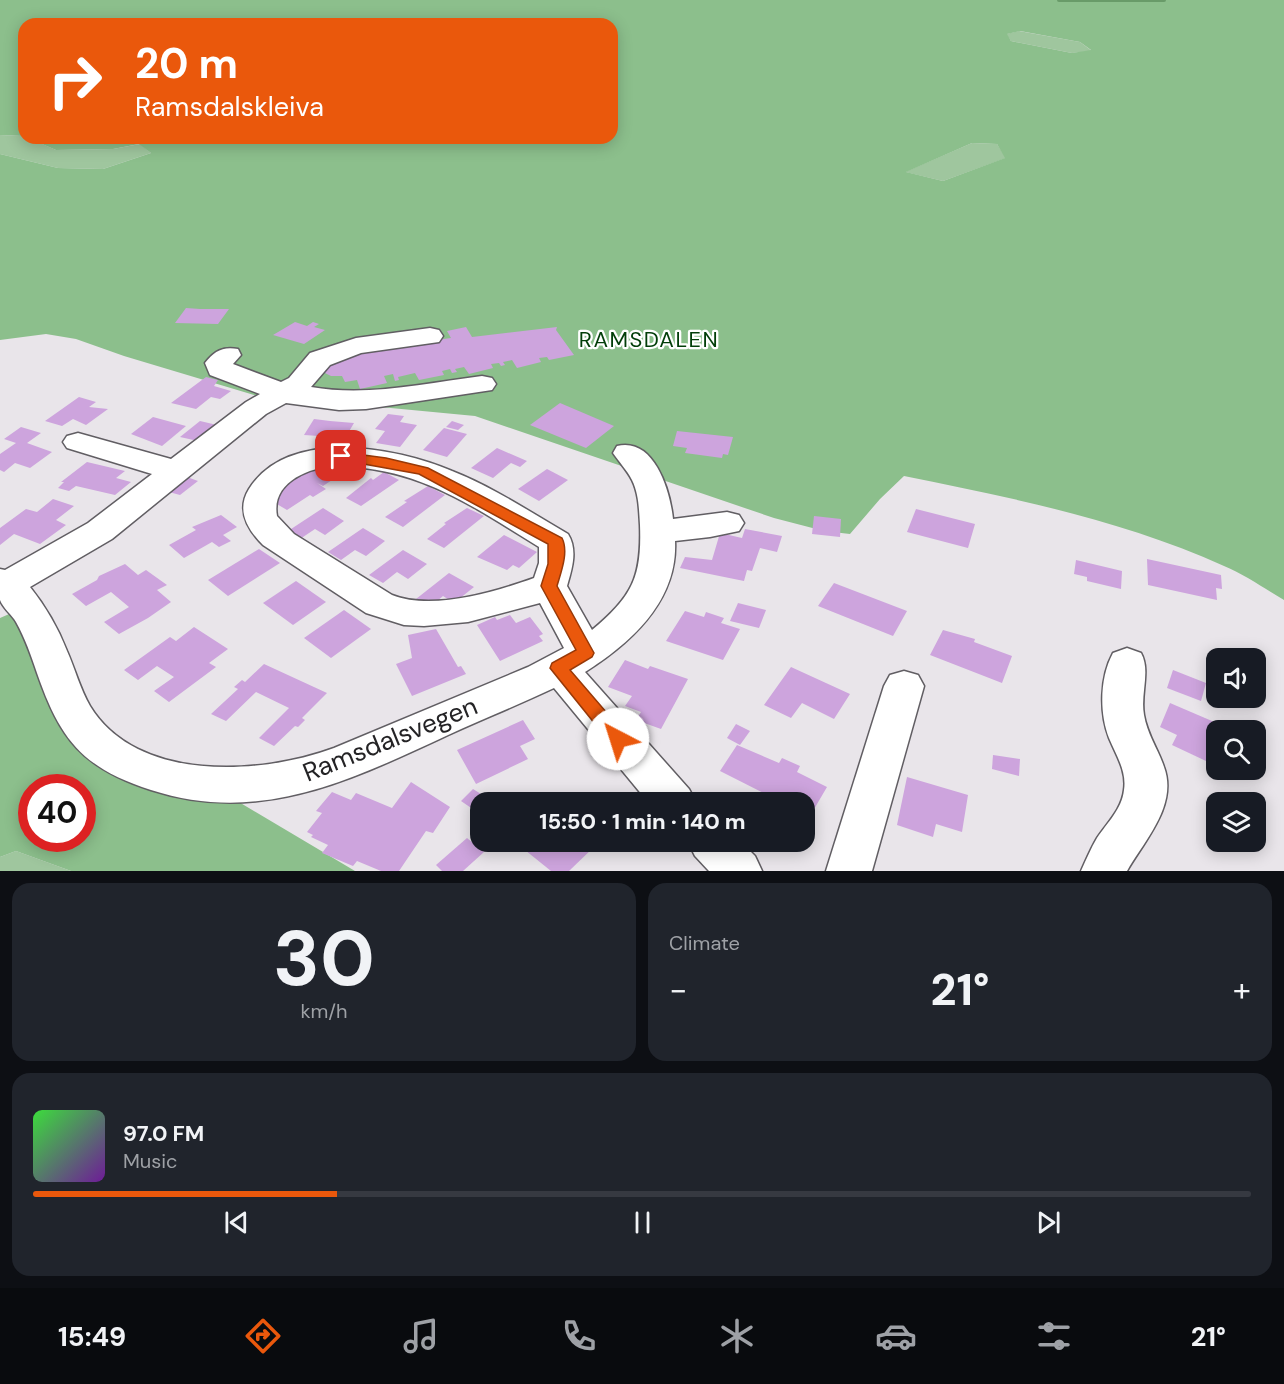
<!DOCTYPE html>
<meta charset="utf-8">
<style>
:root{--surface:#171b24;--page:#20242c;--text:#f1f3f6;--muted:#9ea1a6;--line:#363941;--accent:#ea580c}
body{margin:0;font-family:"DM Sans",sans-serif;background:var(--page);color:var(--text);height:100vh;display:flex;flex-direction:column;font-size:22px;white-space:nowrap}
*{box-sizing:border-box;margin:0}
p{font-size:20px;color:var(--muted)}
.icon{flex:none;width:33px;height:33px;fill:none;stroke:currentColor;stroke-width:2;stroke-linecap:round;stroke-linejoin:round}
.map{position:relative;height:871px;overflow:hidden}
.drawer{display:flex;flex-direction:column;gap:12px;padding:12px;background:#0d0f14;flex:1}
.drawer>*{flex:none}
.top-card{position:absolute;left:18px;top:18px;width:600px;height:126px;border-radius:18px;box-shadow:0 3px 15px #0003;background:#ea580c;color:#fff;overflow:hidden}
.controls{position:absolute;left:1206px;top:648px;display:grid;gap:12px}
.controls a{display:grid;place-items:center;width:60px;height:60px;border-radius:12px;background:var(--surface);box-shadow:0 3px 15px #0003;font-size:30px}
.speed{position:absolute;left:18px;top:774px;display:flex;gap:12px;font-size:30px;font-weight:700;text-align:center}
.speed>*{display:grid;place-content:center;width:78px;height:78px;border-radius:50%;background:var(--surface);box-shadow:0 3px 15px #0003;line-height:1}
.speed .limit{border:9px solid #d22;background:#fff;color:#111}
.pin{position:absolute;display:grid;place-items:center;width:51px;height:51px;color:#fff;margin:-26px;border-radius:12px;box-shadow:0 3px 9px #0006}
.me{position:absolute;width:66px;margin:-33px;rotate:320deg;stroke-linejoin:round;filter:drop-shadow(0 0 4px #0008)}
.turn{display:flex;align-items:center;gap:21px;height:126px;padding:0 18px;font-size:27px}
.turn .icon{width:78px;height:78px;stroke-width:2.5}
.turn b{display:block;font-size:42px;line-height:51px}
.big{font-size:45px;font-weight:800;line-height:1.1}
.drawer .tile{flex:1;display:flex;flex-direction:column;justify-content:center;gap:9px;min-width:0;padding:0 21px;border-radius:18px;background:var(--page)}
.drawer .dial{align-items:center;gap:0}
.dial b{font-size:78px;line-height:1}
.song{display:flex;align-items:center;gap:18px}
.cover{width:72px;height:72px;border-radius:9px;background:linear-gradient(135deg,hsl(120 70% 55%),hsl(280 70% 35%))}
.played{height:6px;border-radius:3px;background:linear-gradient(90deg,var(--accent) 25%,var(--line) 25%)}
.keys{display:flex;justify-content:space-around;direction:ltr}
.heat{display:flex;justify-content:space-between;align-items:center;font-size:33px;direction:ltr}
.drawer .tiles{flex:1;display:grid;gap:12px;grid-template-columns:1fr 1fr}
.tile:last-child{grid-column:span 2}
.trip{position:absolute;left:470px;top:792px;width:345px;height:60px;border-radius:18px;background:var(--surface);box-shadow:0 3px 15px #0003;font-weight:800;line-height:60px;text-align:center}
.tabs{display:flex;height:96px;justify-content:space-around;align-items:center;background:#090b0e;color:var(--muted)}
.tabs .icon{width:42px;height:42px}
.tabs .selected{color:var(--accent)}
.tabs b{font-size:27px;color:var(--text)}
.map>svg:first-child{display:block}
.green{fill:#9fc69e}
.forest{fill:#8cbf8c;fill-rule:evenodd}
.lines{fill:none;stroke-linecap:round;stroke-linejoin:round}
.stream{stroke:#699b69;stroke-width:4}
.building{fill:#cda4dd}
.minor-casing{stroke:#615e63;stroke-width:3}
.minor{fill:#fff;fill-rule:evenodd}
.route{fill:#ea580c;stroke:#983908;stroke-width:1.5}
.labels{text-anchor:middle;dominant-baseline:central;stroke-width:4.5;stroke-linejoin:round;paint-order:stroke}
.neighbourhood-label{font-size:22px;letter-spacing:1.5px;fill:#023e09;stroke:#fff}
.near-street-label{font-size:26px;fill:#242325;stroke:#fff}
</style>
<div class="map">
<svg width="1284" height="871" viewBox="0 0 1284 871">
<rect width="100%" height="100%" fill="#e9e5ea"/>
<g class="green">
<polygon points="1019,31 1080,42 1092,51 1072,53 1011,41 1006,34"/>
<polygon points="0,135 24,136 56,150 113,149 140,144 151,153 103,169 58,168 0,154"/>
<polygon points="972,143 997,144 1006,158 943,181 905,172"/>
<polygon points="16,851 71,871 0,871 0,857"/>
</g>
<g class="forest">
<path d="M0 0H1284V600C1264 588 1245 575 1224 566 1122 520 1013 498 904 476L880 499 850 534 824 531 774 518 475 416 254 395 124 356 76 339 46 334 0 340V154L58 168 103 169 151 153 139 144 113 149 56 150 28 138H612V24H24V136L0 135ZM1020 31 1080 42 1091 50 1072 53 1011 41 1007 34ZM972 143 997 144 1005 158 943 181 906 172Z"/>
<path d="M23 608 82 731 207 783 355 871H71L16 851 0 857V618ZM32 788H82V838H32Z"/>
</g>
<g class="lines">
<polyline class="stream" points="1059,0 1164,0"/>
</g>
<g class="building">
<polygon points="186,308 200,309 229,309 218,324 175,323"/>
<polygon points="295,322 307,326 313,322 319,324 314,327 325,330 304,344 273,335"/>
<polygon points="466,327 472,337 557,327 556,330 574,355 549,360 547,357 539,358 541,362 517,368 512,360 503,362 505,365 501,366 499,363 491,364 493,368 469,374 464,367 455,369 457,372 452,373 450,369 442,371 444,375 419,380 415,373 398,377 399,380 395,381 393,374 384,376 387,383 360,389 357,380 345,382 342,376 331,376 325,373 327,366 350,356 413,343 451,338 447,331"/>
<polygon points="206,377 218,380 214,386 231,391 220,399 211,397 196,409 171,403"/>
<polygon points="79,397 96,402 89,407 108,409 86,425 73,419 62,426 45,421"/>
<polygon points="560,403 614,426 586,448 530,425"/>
<polygon points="388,414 404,416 400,422 417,425 400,447 376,443 385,431 375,429"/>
<polygon points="153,417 186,426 162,446 131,434"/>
<polygon points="314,419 330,421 354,423 341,445 315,443 319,436 304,435"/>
<polygon points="200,421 217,425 198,441 180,437"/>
<polygon points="452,421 464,425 458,430 446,427"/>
<polygon points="21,427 41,433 27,443 52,452 30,468 15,463 4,472 0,470 0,454 16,443 4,439"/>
<polygon points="444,428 467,434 447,457 423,450"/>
<polygon points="677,431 733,437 728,455 723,454 722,458 685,453 687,448 673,446"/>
<polygon points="497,448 527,461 520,467 511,463 493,478 471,468"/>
<polygon points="87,462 125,471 116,478 131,482 115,495 76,486 69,491 58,488 64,482 61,482"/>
<polygon points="327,463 344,472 323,486 317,483 326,489 313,497 310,495 287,510 270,500 283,481"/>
<polygon points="547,469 568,480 539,501 518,489"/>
<polygon points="384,472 399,480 361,506 346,498 371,478 373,480"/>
<polygon points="187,477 198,481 180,495 169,492"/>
<polygon points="428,486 445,495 403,527 385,517 407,502 404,501"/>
<polygon points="53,499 74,506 56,520 66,525 40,544 14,534 0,545 0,528 26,509 37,512"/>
<polygon points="323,508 344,521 325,535 315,529 300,539 288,531"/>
<polygon points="467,508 484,516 444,548 427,539 446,524 444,523"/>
<polygon points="916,509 975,524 968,548 907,532"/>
<polygon points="221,515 237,527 223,535 231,541 219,547 212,542 184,558 169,545 196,530 192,527"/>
<polygon points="814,516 841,519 840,537 812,534"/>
<polygon points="363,528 385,541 366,556 355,550 341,560 328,552"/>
<polygon points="745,529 782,536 777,552 760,548 752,571 747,570 744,581 680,568 685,557 712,560 720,533 742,538"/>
<polygon points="504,535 537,552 519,568 513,565 507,570 477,557"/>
<polygon points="259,549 280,563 228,596 208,580"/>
<polygon points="403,550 427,564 408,579 397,572 383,583 369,575"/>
<polygon points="1147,559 1221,575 1222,589 1216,588 1217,600 1148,585"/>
<polygon points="1076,560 1122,571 1121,589 1087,581 1087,577 1074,574"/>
<polygon points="125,564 138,575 146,570 167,585 157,590 171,602 148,618 119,634 104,622 129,607 111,592 86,606 72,594 97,580 99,576"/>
<polygon points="449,573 474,587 454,603 443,596 430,607 416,599"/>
<polygon points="296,581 326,602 293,625 263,603"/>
<polygon points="834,583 907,611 893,636 818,606"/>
<polygon points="738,603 766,610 759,628 730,621"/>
<polygon points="344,610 371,629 331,658 304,638"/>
<polygon points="685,611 704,617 706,612 724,618 721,623 740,629 723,660 666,641"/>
<polygon points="510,615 516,623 530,617 543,634 539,636 543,641 500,661 477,625 495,617 497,620"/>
<polygon points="194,627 228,649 209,663 216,667 169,702 154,691 174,677 157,666 138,680 124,670 170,637 176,641"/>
<polygon points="436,629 458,667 461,666 466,674 412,696 396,664 412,658 408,635"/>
<polygon points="943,630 975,639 974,642 1012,656 1002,683 930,655"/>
<polygon points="625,660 648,669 650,666 688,679 661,729 636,720 641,712 625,706 632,696 608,687"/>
<polygon points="264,664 327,693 302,718 305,720 298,727 295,726 274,746 259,738 289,708 256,692 226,721 211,714 238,689 234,687 242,680 245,682"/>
<polygon points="791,667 850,694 834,719 802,703 791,718 764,705"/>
<polygon points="1173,670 1206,683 1201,701 1167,688"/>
<polygon points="1170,703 1233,730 1216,730 1216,752 1210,749 1206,761 1172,745 1177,735 1160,727"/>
<polygon points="523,720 535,739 520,746 528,759 476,784 457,750"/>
<polygon points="736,724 750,731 740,745 727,738"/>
<polygon points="737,745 779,763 782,758 800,766 797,772 827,787 810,816 804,814 804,802 781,802 720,771"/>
<polygon points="993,755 1020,759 1019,776 992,769"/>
<polygon points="907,777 968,795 962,832 936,824 933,837 897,825"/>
<polygon points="411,782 450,807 433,833 426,831 399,871 381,871 357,861 353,866 322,853 328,845 311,837 313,835 307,832 322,813 316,811 332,792 351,800 356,793 392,808"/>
<polygon points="473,789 494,802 480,802 480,814 461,801"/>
<polygon points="467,838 484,852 463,871 442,871 436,865"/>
<polygon points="515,842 589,842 595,846 569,871 551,871"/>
</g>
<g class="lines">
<defs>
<g id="minor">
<path d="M430 328 439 330 443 336 439 342 361 353 330 365 311 387C368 397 425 383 482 376L492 378 496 384 492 390 366 409 339 410 286 403 266 414 112 539 30 587C46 607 58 628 67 651 75 669 80 689 90 706 137 783 261 775 334 748L528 667 564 648 540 603 468 622 424 626 404 625 366 613 263 545C247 529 236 510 249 489 288 427 396 447 452 471 493 487 530 512 568 534 578 550 572 569 567 586L592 630C632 596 642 578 640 525 639 510 639 494 632 480 627 470 619 462 613 453L617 446C654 437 670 490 673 519L727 512 739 515 744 523 739 531 710 537 675 541C678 601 631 643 585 672L689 789 696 802H648L554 688C518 705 481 720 446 736 349 781 259 825 151 790 82 768 60 739 37 673 31 655 25 638 16 622 12 615 3 608 0 600 0 593 0 577 0 569L5 570 88 523 152 474 67 448 63 442 67 436 78 433 171 459 246 402 260 394 210 375 205 363C214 351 223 346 238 349L241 355 233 364 281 382 289 378 310 353 356 338ZM335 466C418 467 471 505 539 547V563L534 578C495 592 432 611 392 595L294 534 277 516C271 483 307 468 335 466Z"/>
<path d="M1127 648 1141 653C1151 671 1140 694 1144 715 1147 734 1158 749 1164 767 1178 805 1145 840 1127 871H1081C1086 860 1091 848 1097 838 1107 823 1122 809 1124 790 1127 771 1116 755 1109 738 1099 712 1100 677 1113 653Z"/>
<polygon points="904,671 918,675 924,686 872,871 826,871 884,686 890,675"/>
<polygon points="688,842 741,842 755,856 762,871 709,871 695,856"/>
</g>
</defs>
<use href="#minor" class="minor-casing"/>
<use href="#minor" class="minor"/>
</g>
<path class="route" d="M341 452 386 458 428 468 562 538C569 552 561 572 557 586L594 653 592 657 570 670 625 734 628 739 625 745 618 747 612 745 550 668 552 663 576 650 541 586 548 564V544L419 474 336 459 334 456Z"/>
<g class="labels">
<g class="neighbourhood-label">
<text x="649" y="339">RAMSDALEN</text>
</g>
<g class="near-street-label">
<text transform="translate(390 739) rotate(-22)">Ramsdalsvegen</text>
</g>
</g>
</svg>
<div class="controls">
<a><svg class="icon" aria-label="sound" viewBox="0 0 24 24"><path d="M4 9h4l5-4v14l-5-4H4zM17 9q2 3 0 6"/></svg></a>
<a><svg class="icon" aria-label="search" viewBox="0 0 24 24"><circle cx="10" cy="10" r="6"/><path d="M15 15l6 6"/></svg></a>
<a><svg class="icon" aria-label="layers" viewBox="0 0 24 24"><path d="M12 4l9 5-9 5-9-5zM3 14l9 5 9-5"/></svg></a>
</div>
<div class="speed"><div class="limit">40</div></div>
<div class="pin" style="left:341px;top:456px;background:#d93025"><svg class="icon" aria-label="arrive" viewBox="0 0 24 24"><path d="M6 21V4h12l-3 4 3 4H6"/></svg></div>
<svg class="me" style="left:618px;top:739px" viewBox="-20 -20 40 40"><circle r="19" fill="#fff"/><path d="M0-13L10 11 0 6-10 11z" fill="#ea580c"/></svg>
<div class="trip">15:50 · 1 min · 140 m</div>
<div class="top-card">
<div class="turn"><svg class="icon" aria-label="right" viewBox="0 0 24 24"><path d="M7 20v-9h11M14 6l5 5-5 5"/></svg><div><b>20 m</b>Ramsdalskleiva</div></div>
</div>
</div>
<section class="drawer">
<div class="tiles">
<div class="tile dial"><b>30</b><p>km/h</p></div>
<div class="tile"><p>Climate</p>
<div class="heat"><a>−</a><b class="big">21°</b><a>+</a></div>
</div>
<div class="tile">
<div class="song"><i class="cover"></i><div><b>97.0 FM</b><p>Music</p></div></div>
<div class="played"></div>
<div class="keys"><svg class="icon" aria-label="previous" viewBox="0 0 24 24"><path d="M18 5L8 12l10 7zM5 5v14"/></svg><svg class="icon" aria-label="pause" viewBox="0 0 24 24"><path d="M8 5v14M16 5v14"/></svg><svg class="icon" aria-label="next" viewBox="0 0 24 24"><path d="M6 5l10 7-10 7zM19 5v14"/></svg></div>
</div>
</div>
</section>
<nav class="tabs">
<b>15:49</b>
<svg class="icon selected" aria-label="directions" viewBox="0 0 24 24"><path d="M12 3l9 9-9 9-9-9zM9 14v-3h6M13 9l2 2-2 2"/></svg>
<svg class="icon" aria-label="music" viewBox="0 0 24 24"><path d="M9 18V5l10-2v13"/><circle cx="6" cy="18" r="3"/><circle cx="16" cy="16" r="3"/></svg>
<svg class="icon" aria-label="phone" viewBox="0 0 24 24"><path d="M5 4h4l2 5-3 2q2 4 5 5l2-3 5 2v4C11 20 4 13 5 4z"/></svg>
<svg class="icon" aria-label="climate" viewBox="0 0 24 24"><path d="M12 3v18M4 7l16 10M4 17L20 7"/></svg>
<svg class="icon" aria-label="car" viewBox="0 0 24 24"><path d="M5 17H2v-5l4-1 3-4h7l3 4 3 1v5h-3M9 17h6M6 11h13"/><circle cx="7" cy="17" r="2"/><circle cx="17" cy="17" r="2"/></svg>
<svg class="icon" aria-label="filters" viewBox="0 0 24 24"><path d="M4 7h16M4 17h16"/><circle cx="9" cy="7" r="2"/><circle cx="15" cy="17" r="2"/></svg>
<b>21°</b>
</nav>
